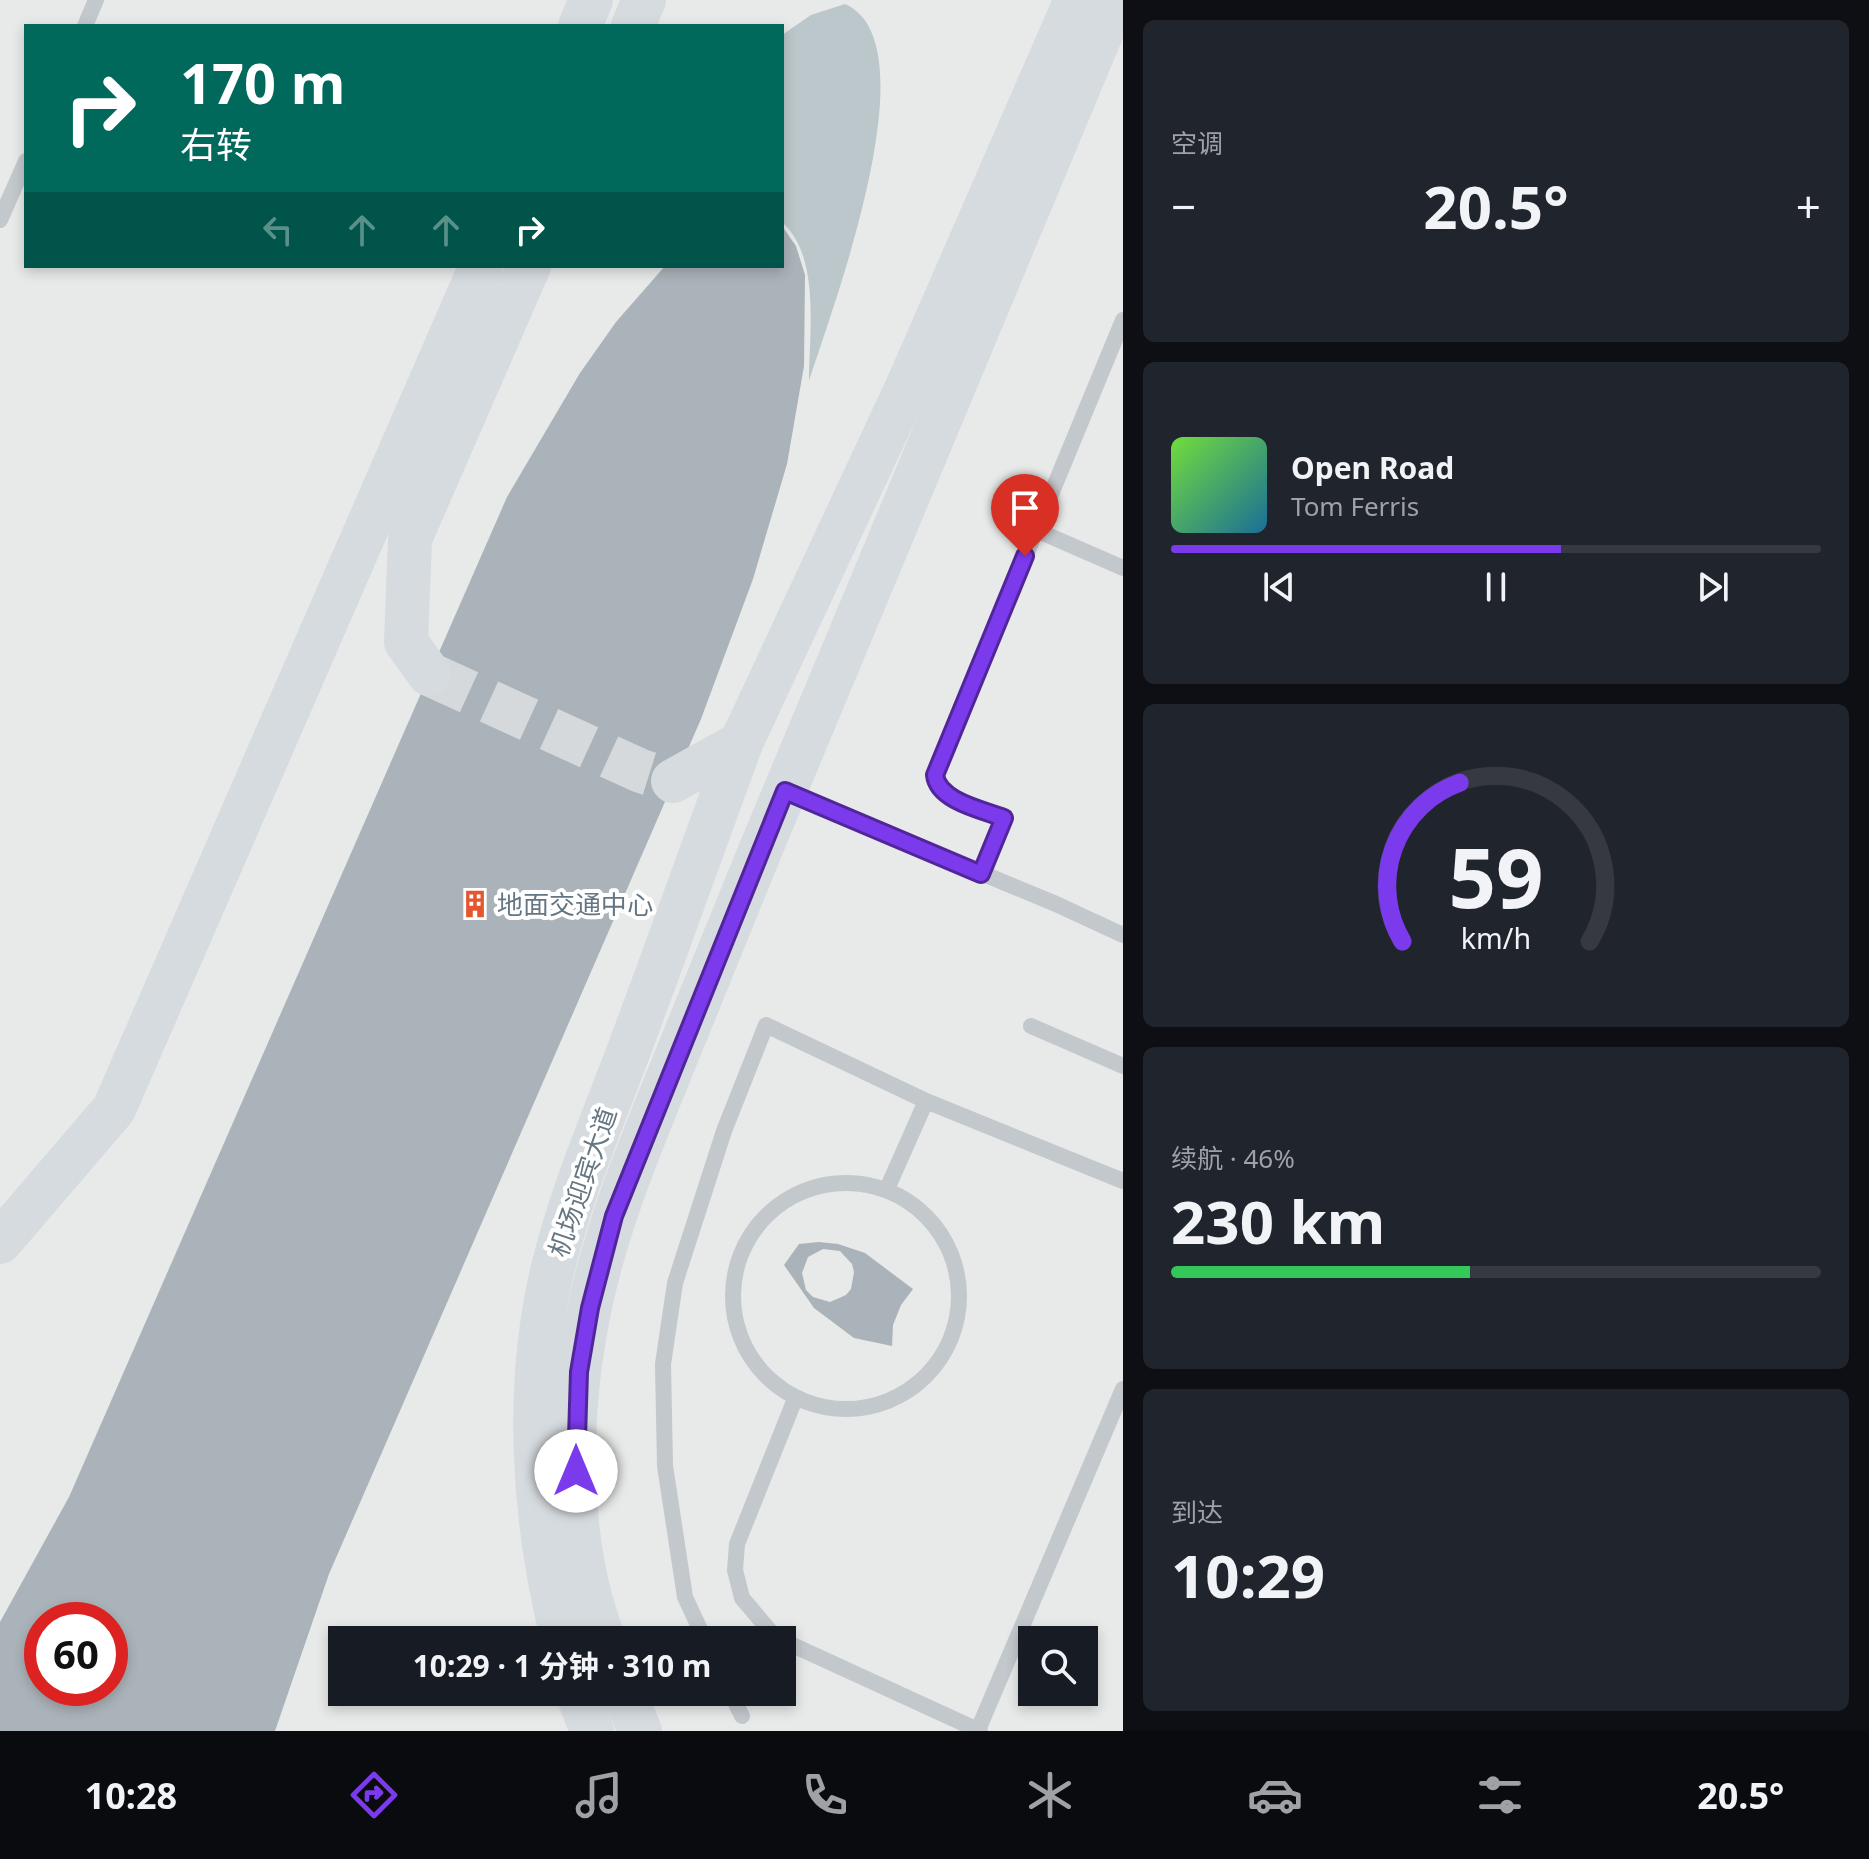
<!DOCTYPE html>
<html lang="zh">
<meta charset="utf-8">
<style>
:root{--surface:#171b24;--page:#20242c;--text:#f1f3f6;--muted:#9ea1a6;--line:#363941;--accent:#7c3aed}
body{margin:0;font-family:"Noto Sans","Noto Sans SC",sans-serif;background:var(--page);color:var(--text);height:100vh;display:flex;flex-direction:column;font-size:30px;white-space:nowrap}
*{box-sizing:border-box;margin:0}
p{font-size:26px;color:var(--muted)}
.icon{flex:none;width:44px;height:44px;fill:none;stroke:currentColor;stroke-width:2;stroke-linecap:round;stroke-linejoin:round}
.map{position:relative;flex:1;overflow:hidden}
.details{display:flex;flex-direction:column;gap:20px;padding:20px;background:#0d0f14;width:746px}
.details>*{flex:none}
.guide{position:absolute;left:24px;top:24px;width:760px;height:244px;border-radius:0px;box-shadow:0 4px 12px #0003;background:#00695c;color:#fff;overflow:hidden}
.fabs{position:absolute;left:1018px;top:1626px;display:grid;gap:16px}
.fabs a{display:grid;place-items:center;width:80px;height:80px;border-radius:0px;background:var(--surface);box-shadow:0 4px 12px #0003;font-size:40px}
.speed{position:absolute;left:24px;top:1602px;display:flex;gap:16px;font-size:40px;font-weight:700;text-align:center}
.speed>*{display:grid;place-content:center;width:104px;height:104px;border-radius:50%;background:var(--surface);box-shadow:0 4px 12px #0003;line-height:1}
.speed .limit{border:12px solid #d22;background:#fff;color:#111}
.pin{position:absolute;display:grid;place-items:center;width:68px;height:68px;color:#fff;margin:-82px -34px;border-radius:50% 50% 50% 0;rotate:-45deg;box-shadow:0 0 8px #0007}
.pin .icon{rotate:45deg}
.me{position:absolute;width:88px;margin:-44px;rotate:0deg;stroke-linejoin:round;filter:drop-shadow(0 0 6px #0008)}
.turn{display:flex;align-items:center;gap:28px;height:168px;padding:0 24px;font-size:36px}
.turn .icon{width:104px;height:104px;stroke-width:2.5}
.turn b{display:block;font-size:56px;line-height:68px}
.lanes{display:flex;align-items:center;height:76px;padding:0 24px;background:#0003;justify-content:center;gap:40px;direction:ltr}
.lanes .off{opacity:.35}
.big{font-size:60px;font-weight:700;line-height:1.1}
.details .tile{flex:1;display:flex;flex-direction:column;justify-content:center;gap:12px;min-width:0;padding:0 28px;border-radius:12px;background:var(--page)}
.details .dial{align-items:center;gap:0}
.dial svg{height:208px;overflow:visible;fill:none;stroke:var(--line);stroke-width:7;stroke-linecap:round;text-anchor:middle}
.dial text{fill:var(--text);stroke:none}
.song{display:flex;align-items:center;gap:24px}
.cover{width:96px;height:96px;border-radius:12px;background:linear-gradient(135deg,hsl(100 70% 55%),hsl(200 70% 35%))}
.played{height:8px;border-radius:4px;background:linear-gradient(90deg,var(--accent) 60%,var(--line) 60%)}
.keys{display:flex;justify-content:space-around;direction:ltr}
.heat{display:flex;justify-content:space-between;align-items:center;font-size:44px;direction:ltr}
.charge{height:12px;border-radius:6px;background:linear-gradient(90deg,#34c759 46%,var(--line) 0)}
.trip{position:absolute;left:328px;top:1626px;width:468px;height:80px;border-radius:0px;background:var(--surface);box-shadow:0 4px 12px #0003;font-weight:700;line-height:80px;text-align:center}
.menu{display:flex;height:128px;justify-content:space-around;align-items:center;background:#090b0e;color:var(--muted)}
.menu .icon{width:56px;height:56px}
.menu .current{color:var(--accent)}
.menu b{font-size:36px;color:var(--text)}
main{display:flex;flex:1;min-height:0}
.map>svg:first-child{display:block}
.built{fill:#e8e9e9;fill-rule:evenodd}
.water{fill:#bbc7cb}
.building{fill:#aab3b9;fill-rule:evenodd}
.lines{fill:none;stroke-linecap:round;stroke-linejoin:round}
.primary-tunnel{stroke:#d5d9db;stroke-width:44;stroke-dasharray:44 22;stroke-linecap:butt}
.lane{stroke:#c3c8cc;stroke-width:16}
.primary{stroke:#d6dbdf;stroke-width:44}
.route-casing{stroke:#51269a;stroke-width:20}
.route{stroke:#7c3aed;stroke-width:14}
.labels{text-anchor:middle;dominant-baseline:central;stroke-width:8;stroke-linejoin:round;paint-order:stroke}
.poi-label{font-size:26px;fill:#657683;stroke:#fff;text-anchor:start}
.street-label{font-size:26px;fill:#657683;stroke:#fff}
</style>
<main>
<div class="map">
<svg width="1123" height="1731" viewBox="0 0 1123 1731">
<rect width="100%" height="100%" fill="#fafaf8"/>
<path class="built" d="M0 0H1123V1731H0ZM26 26H782V266H26ZM42 1620H110V1688H42ZM342 1640H782V1692H342ZM1032 1640H1084V1692H1032Z"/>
<path class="water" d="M845 4C934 43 830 314 809 381 809 333 821 257 782 222V35L811 15Z"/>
<g class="building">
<path d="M782 226 796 246 805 275 804 366 787 464 753 579 701 719 329 1574 275 1731H0V1622L69 1497 507 497 580 373 616 322 665 266H782ZM42 1620H110V1688H42Z"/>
<path d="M819 1242 838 1244 865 1253 913 1289 901 1305 893 1325 892 1346 854 1338 814 1308 784 1265 799 1244ZM823 1249 840 1251 852 1264 854 1272 851 1289 846 1295 830 1302 813 1297 806 1290 802 1273 808 1257Z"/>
</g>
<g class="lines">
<polyline class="primary-tunnel" points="429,674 641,771 673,781"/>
<g class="lane">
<polyline points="85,26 96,0"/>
<polyline points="0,220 26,161"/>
<polyline points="1036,530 1123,568"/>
<polyline points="786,792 1056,904 1123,935"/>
<path d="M981 874 1004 818C983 810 938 801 935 775L1123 320"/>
<polyline points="1031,1026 1123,1066"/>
<circle cx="846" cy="1296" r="113"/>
<polyline points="887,1189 926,1101"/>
<polyline points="795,1399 737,1544 735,1570 742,1598 775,1637 980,1731"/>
<polyline points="705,1640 685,1597 665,1466 663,1364 675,1283 724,1131 766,1025 926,1101 1123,1181"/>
<polyline points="730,1692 742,1716"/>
<polyline points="978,1730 1123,1389"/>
</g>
<g class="primary">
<polyline points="580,26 591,0"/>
<polyline points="633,26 644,0"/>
<polyline points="429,674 406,642 410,539 529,266"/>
<polyline points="673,781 741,743 908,385 1076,0"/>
<polyline points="0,1242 114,1109 481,266"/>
<path d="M563 1640C533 1522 524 1387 553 1268 571 1193 602 1122 629 1050 667 948 704 846 741 743"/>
<path d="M604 1640C565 1539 568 1415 589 1311 606 1227 639 1149 671 1070 701 997 731 924 760 851 877 566 996 283 1115 0"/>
<polyline points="577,1692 592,1731"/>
<polyline points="624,1692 640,1731"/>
</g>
</g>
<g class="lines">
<defs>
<path id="route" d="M576 1471 579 1372 590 1308 614 1216 785 791 981 874 1004 818C983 810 938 801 935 775L1025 556"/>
</defs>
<use href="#route" class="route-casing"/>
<use href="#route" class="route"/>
</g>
<defs>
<symbol id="building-bare" viewBox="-9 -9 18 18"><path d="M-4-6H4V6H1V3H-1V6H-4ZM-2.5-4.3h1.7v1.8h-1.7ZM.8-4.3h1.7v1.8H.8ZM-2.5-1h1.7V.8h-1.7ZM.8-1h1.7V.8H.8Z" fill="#e4572e" stroke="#fff" stroke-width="2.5" paint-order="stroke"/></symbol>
</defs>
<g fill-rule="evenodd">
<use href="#building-bare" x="455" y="884" width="40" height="40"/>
</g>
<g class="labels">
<g class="poi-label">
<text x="497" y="904">地面交通中心</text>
</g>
<g class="street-label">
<text transform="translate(582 1182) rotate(-71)">机场迎宾大道</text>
</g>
</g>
</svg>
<div class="fabs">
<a><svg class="icon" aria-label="search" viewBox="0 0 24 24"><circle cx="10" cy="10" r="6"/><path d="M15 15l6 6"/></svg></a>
</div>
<div class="speed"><div class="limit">60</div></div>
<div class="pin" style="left:1025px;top:556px;background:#d93025"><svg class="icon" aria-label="arrive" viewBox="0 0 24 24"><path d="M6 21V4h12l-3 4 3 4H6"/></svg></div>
<svg class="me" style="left:576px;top:1471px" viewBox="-20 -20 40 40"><circle r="19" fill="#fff"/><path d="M0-13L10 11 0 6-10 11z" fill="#7c3aed"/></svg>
<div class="trip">10:29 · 1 分钟 · 310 m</div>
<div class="guide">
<div class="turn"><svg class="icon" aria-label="right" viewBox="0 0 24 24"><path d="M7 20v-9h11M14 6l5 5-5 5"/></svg><div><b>170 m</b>右转</div></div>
<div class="lanes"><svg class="icon off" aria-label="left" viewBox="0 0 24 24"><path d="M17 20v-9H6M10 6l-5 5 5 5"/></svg><svg class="icon off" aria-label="ahead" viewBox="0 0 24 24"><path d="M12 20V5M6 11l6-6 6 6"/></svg><svg class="icon off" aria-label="ahead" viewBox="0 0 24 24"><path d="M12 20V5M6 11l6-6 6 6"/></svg><svg class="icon" aria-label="right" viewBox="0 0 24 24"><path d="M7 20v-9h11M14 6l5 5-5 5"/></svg></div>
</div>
</div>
<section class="details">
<div class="tile"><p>空调</p>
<div class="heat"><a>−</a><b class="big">20.5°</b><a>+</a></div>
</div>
<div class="tile">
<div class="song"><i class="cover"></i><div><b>Open Road</b><p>Tom Ferris</p></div></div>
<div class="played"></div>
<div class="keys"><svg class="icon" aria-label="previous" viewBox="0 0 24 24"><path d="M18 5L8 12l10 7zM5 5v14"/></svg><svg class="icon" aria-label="pause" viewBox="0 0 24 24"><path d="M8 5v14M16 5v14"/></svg><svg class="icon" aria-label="next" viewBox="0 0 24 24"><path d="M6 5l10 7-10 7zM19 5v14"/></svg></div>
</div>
<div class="tile dial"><svg viewBox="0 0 100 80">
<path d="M14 69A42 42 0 1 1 86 69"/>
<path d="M14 69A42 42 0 0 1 36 8" stroke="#7c3aed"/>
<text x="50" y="56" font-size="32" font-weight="700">59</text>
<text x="50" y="72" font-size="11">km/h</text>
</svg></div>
<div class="tile"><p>续航 · 46%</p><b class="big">230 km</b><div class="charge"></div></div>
<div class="tile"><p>到达</p><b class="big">10:29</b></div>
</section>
</main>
<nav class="menu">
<b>10:28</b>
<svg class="icon current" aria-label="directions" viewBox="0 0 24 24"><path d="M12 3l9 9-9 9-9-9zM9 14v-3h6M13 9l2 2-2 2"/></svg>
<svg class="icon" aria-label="music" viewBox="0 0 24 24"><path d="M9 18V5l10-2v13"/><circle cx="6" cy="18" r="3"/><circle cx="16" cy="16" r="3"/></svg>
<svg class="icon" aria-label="phone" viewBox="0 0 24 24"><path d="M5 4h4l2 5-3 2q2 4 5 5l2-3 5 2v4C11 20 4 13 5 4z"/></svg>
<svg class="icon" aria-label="climate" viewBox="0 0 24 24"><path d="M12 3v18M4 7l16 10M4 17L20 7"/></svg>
<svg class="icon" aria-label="car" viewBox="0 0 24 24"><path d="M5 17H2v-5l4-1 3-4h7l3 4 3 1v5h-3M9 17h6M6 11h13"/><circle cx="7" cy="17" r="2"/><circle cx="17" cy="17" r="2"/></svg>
<svg class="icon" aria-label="filters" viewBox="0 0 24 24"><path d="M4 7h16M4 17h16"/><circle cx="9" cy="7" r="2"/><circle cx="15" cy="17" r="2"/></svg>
<b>20.5°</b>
</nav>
